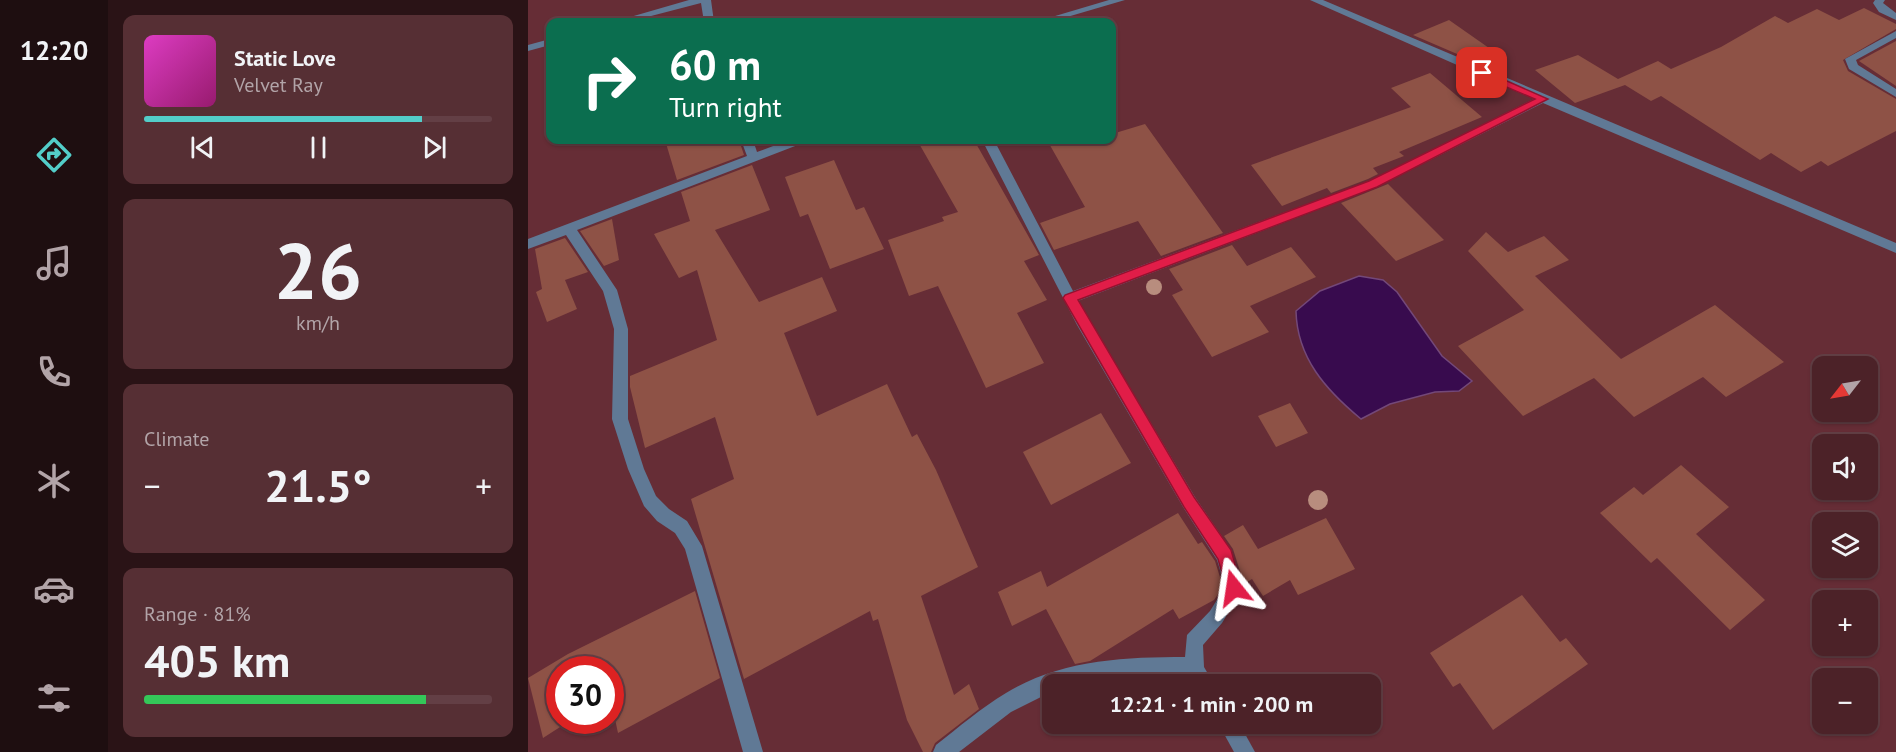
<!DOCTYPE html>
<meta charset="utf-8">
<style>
:root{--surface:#4c2228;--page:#562f34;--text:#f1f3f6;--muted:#b2a4a8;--line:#633f45;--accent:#53cdc9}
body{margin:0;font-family:"PT Sans",sans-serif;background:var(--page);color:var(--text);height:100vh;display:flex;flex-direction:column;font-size:22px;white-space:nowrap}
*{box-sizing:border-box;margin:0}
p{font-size:20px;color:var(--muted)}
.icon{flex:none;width:33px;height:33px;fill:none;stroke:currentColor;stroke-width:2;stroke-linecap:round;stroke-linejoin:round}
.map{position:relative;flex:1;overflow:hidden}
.details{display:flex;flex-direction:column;gap:15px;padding:15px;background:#2a1316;width:420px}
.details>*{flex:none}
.banner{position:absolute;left:18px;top:18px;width:570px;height:126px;border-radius:12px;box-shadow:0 2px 4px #0004,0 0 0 2px var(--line);background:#0b6e4f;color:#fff;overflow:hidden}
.needle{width:39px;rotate:239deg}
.fabs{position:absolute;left:1284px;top:356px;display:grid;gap:12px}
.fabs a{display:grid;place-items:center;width:66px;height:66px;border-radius:12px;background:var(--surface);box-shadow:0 2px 4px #0004,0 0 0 2px var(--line);font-size:30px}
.speed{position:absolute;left:18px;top:656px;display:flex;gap:12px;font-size:30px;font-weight:700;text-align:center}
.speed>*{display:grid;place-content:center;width:78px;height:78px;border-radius:50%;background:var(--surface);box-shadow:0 2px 4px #0004,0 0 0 2px var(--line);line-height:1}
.speed .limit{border:9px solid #d22;background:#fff;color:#111}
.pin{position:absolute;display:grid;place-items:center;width:51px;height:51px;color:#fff;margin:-26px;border-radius:12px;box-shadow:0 3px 9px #0006}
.me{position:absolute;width:66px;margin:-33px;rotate:345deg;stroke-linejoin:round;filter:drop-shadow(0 0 4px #0008)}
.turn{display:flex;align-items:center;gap:21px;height:126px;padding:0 24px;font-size:27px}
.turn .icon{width:78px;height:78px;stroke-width:2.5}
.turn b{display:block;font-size:42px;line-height:51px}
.big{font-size:45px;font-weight:800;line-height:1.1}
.details .widget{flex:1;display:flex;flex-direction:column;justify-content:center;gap:9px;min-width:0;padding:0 21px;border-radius:12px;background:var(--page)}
.details .dial{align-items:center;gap:0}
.dial b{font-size:78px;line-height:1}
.song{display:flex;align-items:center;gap:18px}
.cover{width:72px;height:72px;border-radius:9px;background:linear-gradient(135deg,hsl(310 70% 55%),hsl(320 70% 35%))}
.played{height:6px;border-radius:3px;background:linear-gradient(90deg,var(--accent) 80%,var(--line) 80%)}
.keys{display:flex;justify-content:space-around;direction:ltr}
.heat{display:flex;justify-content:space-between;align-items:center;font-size:33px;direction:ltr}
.charge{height:9px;border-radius:4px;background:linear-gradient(90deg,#34c759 81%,var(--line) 0)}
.trip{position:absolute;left:514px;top:674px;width:339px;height:60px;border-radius:12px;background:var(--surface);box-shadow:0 2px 4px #0004,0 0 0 2px var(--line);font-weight:800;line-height:60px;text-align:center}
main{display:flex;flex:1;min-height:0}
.tabs{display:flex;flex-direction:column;width:108px;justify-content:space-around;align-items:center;background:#1e0e10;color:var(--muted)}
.tabs .icon{width:42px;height:42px}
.tabs .current{color:var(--accent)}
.tabs b{font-size:27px;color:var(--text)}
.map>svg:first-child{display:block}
.water{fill:#380b4e;stroke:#734879;stroke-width:1.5}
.building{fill:#8e5246}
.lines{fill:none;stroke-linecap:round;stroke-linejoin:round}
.minor{fill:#607995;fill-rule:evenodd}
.tree{fill:#b88d7e}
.route{fill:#e11d48;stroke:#92132f;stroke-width:1.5}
</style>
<main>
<nav class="tabs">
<b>12:20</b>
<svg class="icon current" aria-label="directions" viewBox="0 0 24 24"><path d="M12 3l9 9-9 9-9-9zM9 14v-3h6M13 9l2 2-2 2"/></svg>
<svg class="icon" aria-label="music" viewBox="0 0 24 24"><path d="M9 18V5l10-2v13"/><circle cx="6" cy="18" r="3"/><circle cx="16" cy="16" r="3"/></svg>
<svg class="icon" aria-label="phone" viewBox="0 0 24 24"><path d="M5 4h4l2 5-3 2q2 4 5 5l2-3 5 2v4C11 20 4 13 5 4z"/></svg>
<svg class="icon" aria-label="climate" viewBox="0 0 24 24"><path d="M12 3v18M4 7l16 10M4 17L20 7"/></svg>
<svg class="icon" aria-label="car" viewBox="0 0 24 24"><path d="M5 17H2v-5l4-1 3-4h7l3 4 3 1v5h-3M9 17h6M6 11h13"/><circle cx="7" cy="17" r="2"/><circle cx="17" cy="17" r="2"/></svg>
<svg class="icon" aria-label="filters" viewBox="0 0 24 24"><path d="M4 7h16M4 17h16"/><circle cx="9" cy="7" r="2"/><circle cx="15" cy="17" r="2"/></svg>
</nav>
<section class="details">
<div class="widget">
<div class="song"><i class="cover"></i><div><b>Static Love</b><p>Velvet Ray</p></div></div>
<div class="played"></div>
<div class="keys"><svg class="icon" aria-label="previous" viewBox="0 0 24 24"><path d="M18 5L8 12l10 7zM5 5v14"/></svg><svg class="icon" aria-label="pause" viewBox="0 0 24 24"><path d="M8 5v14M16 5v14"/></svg><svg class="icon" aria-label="next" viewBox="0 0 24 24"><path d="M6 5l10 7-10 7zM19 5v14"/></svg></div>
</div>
<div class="widget dial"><b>26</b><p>km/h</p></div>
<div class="widget"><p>Climate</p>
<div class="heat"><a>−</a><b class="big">21.5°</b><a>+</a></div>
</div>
<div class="widget"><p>Range · 81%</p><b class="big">405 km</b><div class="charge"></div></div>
</section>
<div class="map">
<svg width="1368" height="752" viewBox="0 0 1368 752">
<rect width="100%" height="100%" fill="#662d36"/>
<path class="water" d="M831 276 855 280 869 292 914 356 944 381 931 391 907 392 862 404 833 419C798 390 769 358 768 311L792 291Z"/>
<g class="building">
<polygon points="1336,8 1368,24 1368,29 1315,60 1320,71 1368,99 1368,131 1300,166 1293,161 1273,172 1243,153 1232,160 1133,96 1123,101 1097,85 1047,103 1007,70 1050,55 1090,79 1130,61 1143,69 1193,47 1247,16 1260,23 1289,9 1311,20"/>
<polygon points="921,20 971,55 950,63 885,35"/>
<polygon points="1368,41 1368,86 1331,61"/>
<polygon points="902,73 954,117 871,152 876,156 845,168 850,174 840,179 803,193 799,188 754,206 723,165 883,107 863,88"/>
<polygon points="617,124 695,233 633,256 610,221 526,250 512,223 557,207 519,140 584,140 584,134"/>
<polygon points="137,140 211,140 216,155 149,180"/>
<polygon points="389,140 446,140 511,255 496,261 519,300 489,313 516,363 458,388 410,286 381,296 360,240 416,221 414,217 430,212"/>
<polygon points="306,160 328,210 336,207 356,249 302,269 280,214 272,217 257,177"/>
<polygon points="224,165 242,210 187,230 231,302 294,277 309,311 256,333 289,416 359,384 384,437 389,434 408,470 450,567 393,596 426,695 441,684 451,709 407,743 403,752 395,752 379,720 350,619 345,621 342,611 216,679 163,499 206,479 187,417 117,448 102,387 102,376 189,340 169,270 151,278 126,234 162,221 153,192"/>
<polygon points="860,184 916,240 868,261 813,203"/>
<polygon points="84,219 91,260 76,266 52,231"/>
<polygon points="958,232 980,252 1016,236 1041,260 1007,276 1093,359 1187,305 1256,362 1198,397 1175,377 1106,417 1066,378 995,416 930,346 996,310 940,251"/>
<polygon points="37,238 60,272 37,280 49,309 19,322 8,292 14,289 7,249"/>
<polygon points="704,245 719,266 763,247 788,277 722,306 741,332 684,357 644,295 655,290 641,269"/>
<polygon points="762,403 780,433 748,447 730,416"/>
<polygon points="573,413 603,463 523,505 495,452"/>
<polygon points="1153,465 1201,507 1168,534 1237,600 1202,630 1129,558 1123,563 1072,513 1106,487 1115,495"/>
<polygon points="650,513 670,544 674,542 687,561 695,587 686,600 651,619 645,609 562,661 547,664 518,609 484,626 470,592 513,571 519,587"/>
<polygon points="798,518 827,569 770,595 762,580 735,596 724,579 716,584 705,549 696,536 715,525 730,549"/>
<polygon points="167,591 192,678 90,733 82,696 82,669 32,669 32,720 43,720 15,738 0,678 40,654"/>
<polygon points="994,595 1032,642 1038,638 1060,664 965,730 932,683 925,687 902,653"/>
</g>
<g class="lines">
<g class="minor">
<polygon points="161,0 183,0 186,22 176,22 173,3 100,22 85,22"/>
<polygon points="581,0 597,0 522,22 507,22"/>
<path d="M782 0H795L1368 243V253L1015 103 849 187 550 301 667 497 703 550 715 588 694 623 675 645 676 667 686 684H665L659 675 602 677 550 684H525V691L483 712 431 752H405L408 745C431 727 453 708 478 693 532 660 595 657 657 657L659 635 682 611 697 587 689 560 655 507 549 325 454 140H466L545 291 841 181 1006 99Z"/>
<polygon points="1347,0 1357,0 1355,3 1368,13 1368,20 1351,12 1345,3"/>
<polygon points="1368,31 1368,38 1328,60 1330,65 1368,89 1368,97 1321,69 1317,59"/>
<polygon points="22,39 22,45 0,51 0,45"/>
<polygon points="213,140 225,140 229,152 261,140 277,140 275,143 49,230 89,290 100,329 100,419 116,469 128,496 141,509 159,521 174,546 235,752 215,752 157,549 147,533 129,521 116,506 100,469 84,419 86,329 75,291 38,235 0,249 0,239 219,156"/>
<polygon points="690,723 711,723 727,752 706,752"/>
</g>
</g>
<g class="tree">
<circle cx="626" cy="287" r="8"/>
<circle cx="790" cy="500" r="10"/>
</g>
<polygon class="route" points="954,70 1020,99 849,187 550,300 666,497 703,550 714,588 712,594 706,596 700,594 690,559 656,507 535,298 537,295 841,181 1007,99 950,75 949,73"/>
</svg>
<div class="fabs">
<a><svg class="needle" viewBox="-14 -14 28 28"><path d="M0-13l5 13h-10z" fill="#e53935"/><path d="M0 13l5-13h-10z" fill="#b2a4a8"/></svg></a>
<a><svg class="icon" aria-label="sound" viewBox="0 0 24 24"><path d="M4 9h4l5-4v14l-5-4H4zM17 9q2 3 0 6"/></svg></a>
<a><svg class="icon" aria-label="layers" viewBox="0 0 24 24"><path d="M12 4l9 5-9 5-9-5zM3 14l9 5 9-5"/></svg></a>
<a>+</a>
<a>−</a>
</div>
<div class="speed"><div class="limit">30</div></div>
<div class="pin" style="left:954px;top:73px;background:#d93025"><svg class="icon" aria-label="arrive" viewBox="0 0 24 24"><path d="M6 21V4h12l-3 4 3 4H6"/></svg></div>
<svg class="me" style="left:706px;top:588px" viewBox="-20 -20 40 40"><path d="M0-17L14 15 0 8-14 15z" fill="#e11d48" stroke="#fff" stroke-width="4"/></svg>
<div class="trip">12:21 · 1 min · 200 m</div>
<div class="banner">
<div class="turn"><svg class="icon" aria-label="right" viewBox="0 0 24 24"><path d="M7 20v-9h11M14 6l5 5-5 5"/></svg><div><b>60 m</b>Turn right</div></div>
</div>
</div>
</main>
